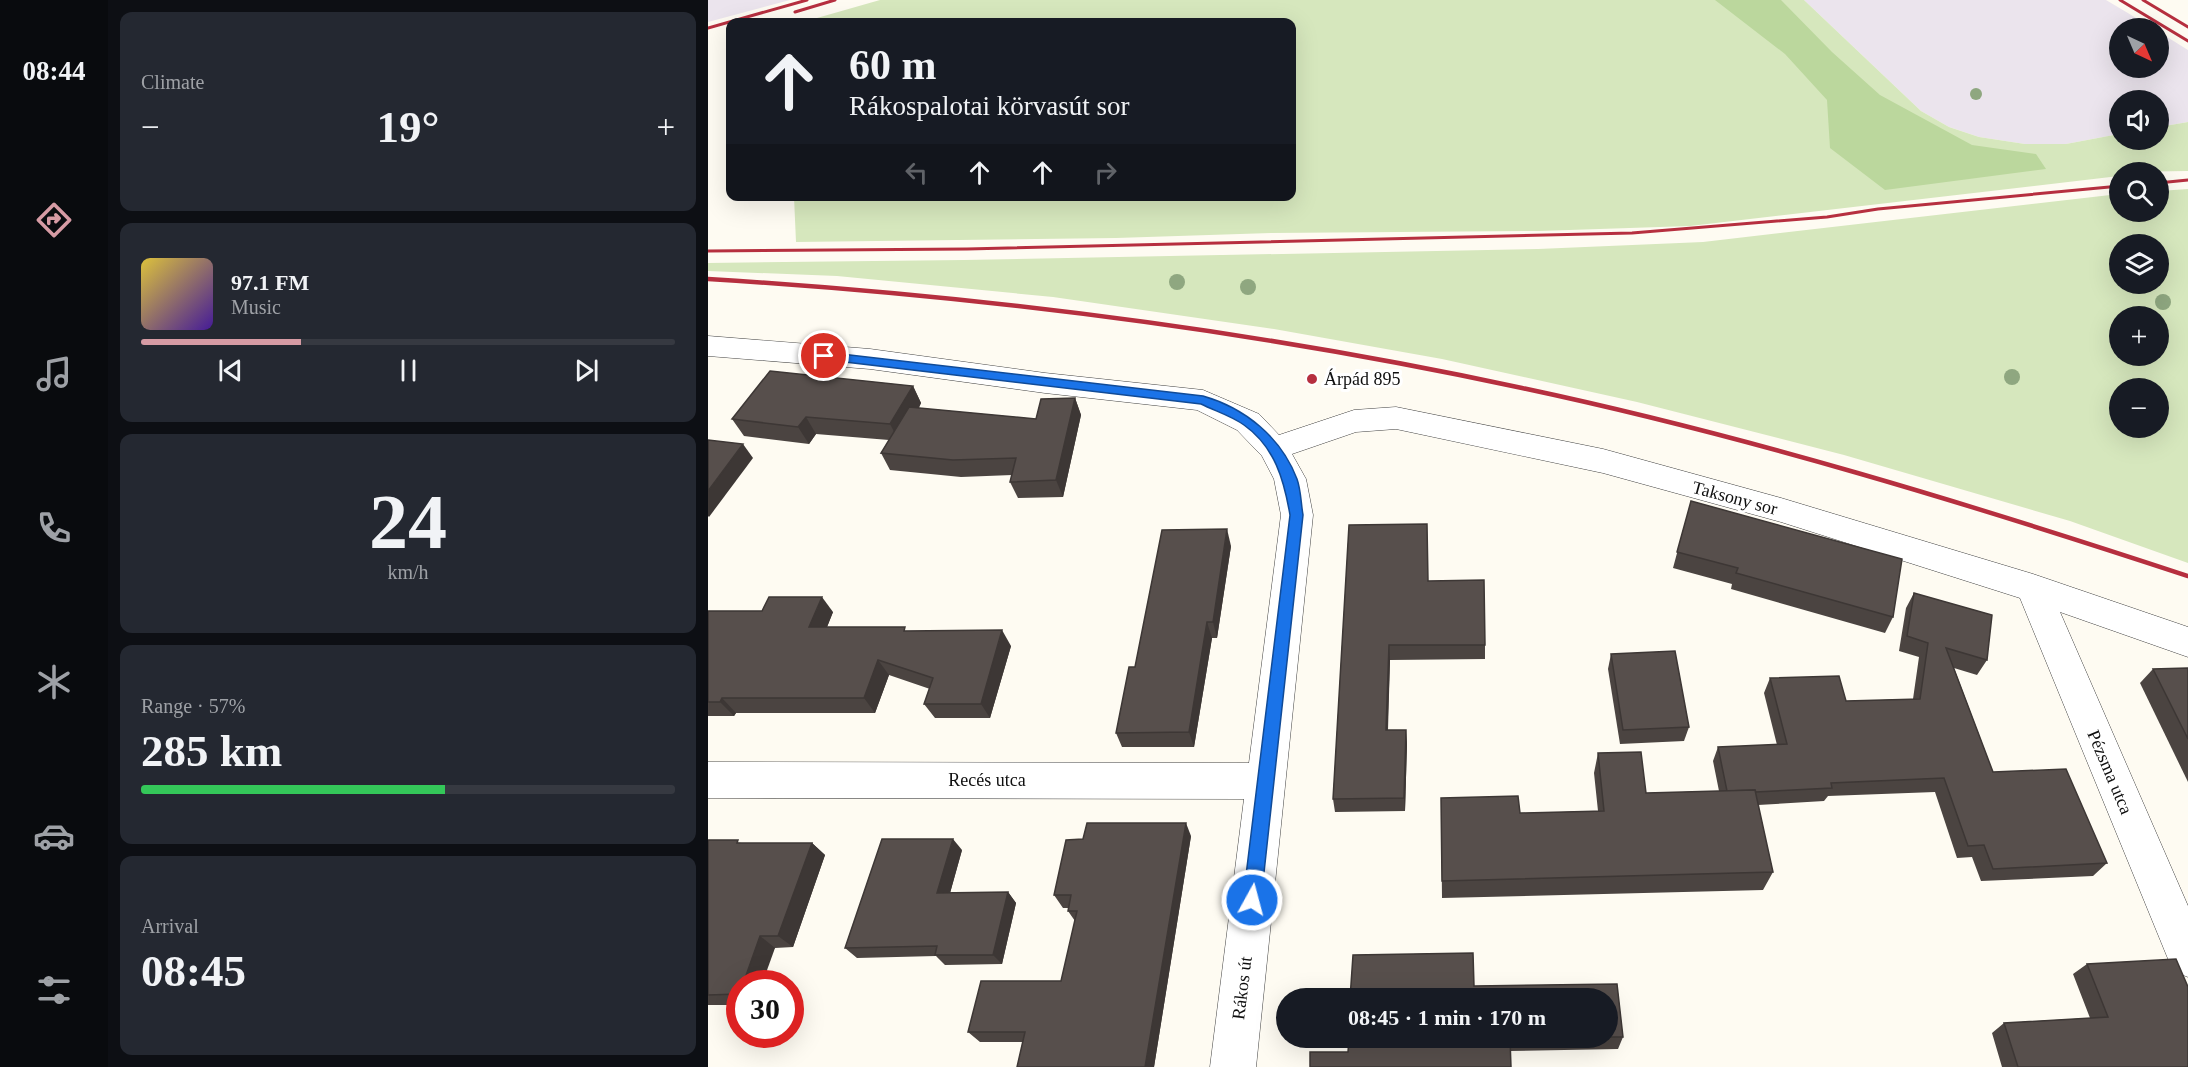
<!DOCTYPE html>
<meta charset="utf-8">
<style>
:root{--surface:#171b24;--page:#242831;--text:#f1f3f6;--muted:#9ea1a6;--line:#363941;--accent:#d69ba4}
body{margin:0;font-family:"Times New Roman",serif;background:var(--page);color:var(--text);height:100vh;display:flex;flex-direction:column;font-size:22px;white-space:nowrap}
*{box-sizing:border-box;margin:0}
p{font-size:20px;color:var(--muted)}
.icon{flex:none;width:33px;height:33px;fill:none;stroke:currentColor;stroke-width:2;stroke-linecap:round;stroke-linejoin:round}
.map{position:relative;flex:1;overflow:hidden}
.side{display:flex;flex-direction:column;gap:12px;padding:12px;background:#0d0f14;width:600px}
.side>*{flex:none}
.banner{position:absolute;left:18px;top:18px;width:570px;height:183px;border-radius:12px;box-shadow:0 6px 24px #0002;background:#171b24;color:var(--text);overflow:hidden}
.needle{width:39px;rotate:136deg}
.tools{position:absolute;left:1401px;top:18px;display:grid;gap:12px}
.tools a{display:grid;place-items:center;width:60px;height:60px;border-radius:50%;background:var(--surface);box-shadow:0 6px 24px #0002;font-size:30px}
.speed{position:absolute;left:18px;top:970px;display:flex;gap:12px;font-size:30px;font-weight:700;text-align:center}
.speed>*{display:grid;place-content:center;width:78px;height:78px;border-radius:50%;background:var(--surface);box-shadow:0 6px 24px #0002;line-height:1}
.speed .limit{border:9px solid #d22;background:#fff;color:#111}
.pin{position:absolute;display:grid;place-items:center;width:51px;height:51px;color:#fff;margin:-26px;border:3px solid #fff;border-radius:50%;box-shadow:0 2px 6px #0007}
.me{position:absolute;width:66px;margin:-33px;rotate:7deg;stroke-linejoin:round;filter:drop-shadow(0 0 4px #0008)}
.turn{display:flex;align-items:center;gap:21px;height:126px;padding:0 24px;font-size:27px}
.turn .icon{width:78px;height:78px;stroke-width:2.5}
.turn b{display:block;font-size:42px;line-height:51px}
.lanes{display:flex;align-items:center;height:57px;padding:0 24px;background:#0003;justify-content:center;gap:30px;direction:ltr}
.lanes .off{opacity:.35}
.big{font-size:45px;font-weight:700;line-height:1.1}
.side .card{flex:1;display:flex;flex-direction:column;justify-content:center;gap:9px;min-width:0;padding:0 21px;border-radius:12px;background:var(--page)}
.side .dial{align-items:center;gap:0}
.dial b{font-size:78px;line-height:1}
.song{display:flex;align-items:center;gap:18px}
.cover{width:72px;height:72px;border-radius:9px;background:linear-gradient(135deg,hsl(50 70% 55%),hsl(260 70% 35%))}
.played{height:6px;border-radius:3px;background:linear-gradient(90deg,var(--accent) 30%,var(--line) 30%)}
.keys{display:flex;justify-content:space-around;direction:ltr}
.heat{display:flex;justify-content:space-between;align-items:center;font-size:33px;direction:ltr}
.charge{height:9px;border-radius:4px;background:linear-gradient(90deg,#34c759 57%,var(--line) 0)}
.trip{position:absolute;left:568px;top:988px;width:342px;height:60px;border-radius:30px;background:var(--surface);box-shadow:0 6px 24px #0002;font-weight:700;line-height:60px;text-align:center}
main{display:flex;flex:1;min-height:0}
.dock{display:flex;flex-direction:column;width:108px;justify-content:space-around;align-items:center;background:#090b0e;color:var(--muted)}
.dock .icon{width:42px;height:42px}
.dock .on{color:var(--accent)}
.dock b{font-size:27px;color:var(--text)}
.map>svg:first-child{display:block}
.industrial{fill:#ebe4ed}
.green{fill:#d6e7bd;fill-rule:evenodd}
.forest{fill:#bbd79d}
.lines{fill:none;stroke-linecap:round;stroke-linejoin:round}
.street-casing{stroke:#424242;stroke-width:1}
.street{fill:#fff;fill-rule:evenodd}
.rail-far1{stroke:#b62f3f;stroke-width:3}
.rail{stroke:#b62f3f;stroke-width:4.5}
.tree{fill:#8fa780}
.wall{fill:#4b4441}
.shaded-wall{fill:#3d3735}
.building{fill:#574f4c;stroke:#3d3735;stroke-width:1.5}
.route{fill:#1a73e8;stroke:#114b97;stroke-width:1.5}
.poi-dot{fill:#b62f3f;stroke:#fff;stroke-width:2}
.labels{text-anchor:middle;dominant-baseline:central;stroke-width:6;stroke-linejoin:round;paint-order:stroke}
.poi-label{font-size:18px;fill:#0f0f0f;stroke:#fff;text-anchor:start}
.street-label{font-size:18px;fill:#0f0f0f;stroke:#fff}
</style>
<main>
<nav class="dock">
<b>08:44</b>
<svg class="icon on" aria-label="directions" viewBox="0 0 24 24"><path d="M12 3l9 9-9 9-9-9zM9 14v-3h6M13 9l2 2-2 2"/></svg>
<svg class="icon" aria-label="music" viewBox="0 0 24 24"><path d="M9 18V5l10-2v13"/><circle cx="6" cy="18" r="3"/><circle cx="16" cy="16" r="3"/></svg>
<svg class="icon" aria-label="phone" viewBox="0 0 24 24"><path d="M5 4h4l2 5-3 2q2 4 5 5l2-3 5 2v4C11 20 4 13 5 4z"/></svg>
<svg class="icon" aria-label="climate" viewBox="0 0 24 24"><path d="M12 3v18M4 7l16 10M4 17L20 7"/></svg>
<svg class="icon" aria-label="car" viewBox="0 0 24 24"><path d="M5 17H2v-5l4-1 3-4h7l3 4 3 1v5h-3M9 17h6M6 11h13"/><circle cx="7" cy="17" r="2"/><circle cx="17" cy="17" r="2"/></svg>
<svg class="icon" aria-label="filters" viewBox="0 0 24 24"><path d="M4 7h16M4 17h16"/><circle cx="9" cy="7" r="2"/><circle cx="15" cy="17" r="2"/></svg>
</nav>
<section class="side">
<div class="card"><p>Climate</p>
<div class="heat"><a>−</a><b class="big">19°</b><a>+</a></div>
</div>
<div class="card">
<div class="song"><i class="cover"></i><div><b>97.1 FM</b><p>Music</p></div></div>
<div class="played"></div>
<div class="keys"><svg class="icon" aria-label="previous" viewBox="0 0 24 24"><path d="M18 5L8 12l10 7zM5 5v14"/></svg><svg class="icon" aria-label="pause" viewBox="0 0 24 24"><path d="M8 5v14M16 5v14"/></svg><svg class="icon" aria-label="next" viewBox="0 0 24 24"><path d="M6 5l10 7-10 7zM19 5v14"/></svg></div>
</div>
<div class="card dial"><b>24</b><p>km/h</p></div>
<div class="card"><p>Range · 57%</p><b class="big">285 km</b><div class="charge"></div></div>
<div class="card"><p>Arrival</p><b class="big">08:45</b></div>
</section>
<div class="map">
<svg width="1480" height="1067" viewBox="0 0 1480 1067">
<rect width="100%" height="100%" fill="#fefbf2"/>
<g class="industrial">
<polygon points="0,0 82,0 0,22"/>
<polygon points="1096,0 1398,0 1445,28 1412,28 1412,68 1450,68 1451,32 1480,50 1480,122 1451,127 1450,100 1412,100 1411,134 1358,144 1317,144 1271,137 1241,127 1213,111"/>
</g>
<g class="green">
<polygon points="172,0 1096,0 1213,111 1241,127 1271,137 1317,144 1358,144 1411,134 1412,140 1450,140 1451,127 1480,122 1480,171 1412,172 1411,176 982,226 831,231 563,233 408,238 88,242 86,197 584,196 584,22 95,22"/>
<path d="M1480 189V563L1362 521 1136 455 929 402 734 359 566 329 345 297 129 276 0 271V263L256 260 830 249 995 242 1411 194 1412 212H1450L1451 191ZM1412 244H1450V284H1412ZM1412 316H1450V356H1412ZM1412 388H1450V428H1412Z"/>
</g>
<polygon class="forest" points="1007,0 1073,0 1124,52 1172,95 1264,145 1328,154 1338,169 1177,190 1122,148 1119,100 1077,54"/>
<g class="lines">
<defs>
<polygon id="street" points="0,336 162,349 337,373 495,390 551,414 571,435 646,410 688,407 895,449 1073,498 1325,574 1480,627 1480,657 1352,612 1480,906 1480,977 1465,971 1312,598 1073,522 895,473 688,429 648,432 584,454 598,479 605,515 548,1067 502,1067 536,799 0,798 0,762 541,763 573,515 566,479 554,456 529,430 489,410 337,393 162,369 0,356"/>
</defs>
<use href="#street" class="street-casing"/>
<use href="#street" class="street"/>
<g class="rail-far1">
<polyline points="1412,0 1480,41"/>
<polyline points="1435,0 1480,27"/>
<polyline points="87,12 127,0"/>
<polyline points="0,28 99,0"/>
<polyline points="1450,183 1480,180"/>
<polyline points="0,251 259,249 924,233 1119,217 1170,209 1412,186"/>
</g>
<path class="rail" d="M0 279C274 296 545 330 814 388 1040 436 1261 504 1480 576"/>
</g>
<g class="tree">
<circle cx="1268" cy="94" r="6"/>
<circle cx="469" cy="282" r="8"/>
<circle cx="540" cy="287" r="8"/>
<circle cx="1455" cy="302" r="8"/>
<circle cx="1304" cy="377" r="8"/>
</g>
<g class="wall">
<polygon points="205,386 213,403 211,408 328,419 367,398 373,415 355,497 310,498 302,482 304,475 253,477 182,470 173,453 181,440 108,434 101,444 36,436 24,419"/>
<polygon points="983,501 1185,617 1177,633 1023,589 1024,584 965,568"/>
<polygon points="641,525 720,581 777,645 777,659 682,660 680,730 698,730 699,744 697,811 627,812 625,799"/>
<polygon points="523,546 509,638 504,638 486,747 414,747 408,733 427,667"/>
<polygon points="1206,593 1279,660 1269,675 1246,668 1285,772 1399,863 1385,876 1273,881 1264,857 1249,858 1227,792 1120,796 1116,801 1050,805 1065,872 1055,890 734,898 733,798 812,813 890,811 886,773 890,753 938,793 1011,791 1005,761 1010,747 1069,745 1056,693 1062,678 1138,701 1205,699 1211,657 1191,651 1198,608"/>
<polygon points="0,611 125,612 119,627 200,631 303,646 282,718 227,718 216,704 222,689 181,675 167,713 28,713 26,716 0,716"/>
<polygon points="903,654 981,727 976,741 912,744 900,669"/>
<polygon points="1480,668 1480,782 1432,683 1445,669"/>
<polygon points="483,836 446,1067 309,1067 315,1042 272,1042 260,1032 353,981 367,921 360,911 360,908 355,908 346,895"/>
<polygon points="0,840 34,843 104,843 117,855 85,947 67,948 32,984 32,1005 0,1005"/>
<polygon points="254,850 242,893 300,892 308,903 294,964 237,965 228,956 149,958 137,948"/>
<polygon points="765,953 766,986 909,984 915,1037 910,1049 802,1051 803,1067 602,1067 602,1052 640,1052 641,1038 900,1038 900,999 642,999 645,955"/>
<polygon points="1379,964 1480,1067 1294,1067 1284,1033 1296,1023 1382,1018 1365,974"/>
</g>
<g class="shaded-wall">
<polygon points="205,386 213,403 191,441 182,424"/>
<polygon points="367,398 373,415 355,497 348,480"/>
<polygon points="98,417 108,434 101,444 90,427"/>
<polygon points="35,444 45,458 1,517 0,516 0,491"/>
<polygon points="519,529 523,546 509,638 505,622"/>
<polygon points="114,597 125,612 113,642 101,627"/>
<polygon points="499,622 504,638 486,747 481,732"/>
<polygon points="294,630 303,646 282,718 273,704"/>
<polygon points="681,645 682,660 679,744 678,730"/>
<polygon points="170,660 181,675 167,713 156,698"/>
<polygon points="14,698 28,713 26,716 12,702"/>
<polygon points="698,730 699,744 697,811 696,798"/>
<polygon points="478,823 483,836 446,1067 437,1067"/>
<polygon points="245,839 254,850 239,904 229,893"/>
<polygon points="104,843 117,855 85,947 70,936"/>
<polygon points="300,892 308,903 294,964 285,955"/>
<polygon points="52,936 67,948 54,984 35,984"/>
</g>
<g class="building">
<polygon points="62,371 205,386 182,424 98,417 90,427 24,419"/>
<polygon points="367,398 348,480 302,482 308,458 245,460 173,453 201,407 328,419 333,399"/>
<polygon points="0,440 35,444 0,491"/>
<polygon points="983,501 1194,559 1185,617 1028,573 1030,568 969,552"/>
<polygon points="719,524 720,581 776,580 777,645 681,645 678,730 698,730 696,798 625,799 641,525"/>
<polygon points="519,529 505,622 499,622 481,732 408,733 421,667 427,667 454,530"/>
<polygon points="1206,593 1284,615 1279,660 1238,648 1285,772 1358,769 1399,863 1285,869 1276,845 1260,846 1236,778 1123,783 1124,788 1048,792 1047,790 1019,791 1010,747 1079,744 1062,678 1131,676 1138,701 1212,699 1220,643 1199,636"/>
<polygon points="61,597 114,597 101,627 197,627 196,631 294,630 273,704 216,704 225,678 170,660 156,698 14,698 12,702 0,702 0,611 54,611"/>
<polygon points="967,651 981,727 915,730 903,654"/>
<polygon points="1480,668 1480,739 1445,669"/>
<polygon points="933,752 938,793 1047,790 1065,872 734,881 733,798 810,796 812,813 896,811 890,753"/>
<polygon points="379,823 478,823 437,1067 309,1067 317,1032 260,1032 273,981 353,981 369,911 360,911 363,895 346,895 358,840 375,839"/>
<polygon points="174,839 245,839 229,893 300,892 285,955 227,955 229,946 137,948"/>
<polygon points="0,840 30,840 29,843 104,843 70,936 52,936 35,984 32,984 31,994 0,995"/>
<polygon points="765,953 766,986 909,984 915,1037 900,1037 900,999 642,999 645,955"/>
<polygon points="1468,959 1480,987 1480,1067 1310,1067 1296,1023 1400,1017 1379,964"/>
<polygon points="641,1038 855,1038 802,1039 803,1067 602,1067 602,1052 640,1052"/>
</g>
<path class="route" d="M116 352 495 396C537 408 573 437 589 479 593 490 593 504 595 515L553 900 550 906 544 909 538 906 535 900 582 515C576 480 567 447 536 425 524 416 507 411 493 404L112 359V353Z"/>
<circle class="poi-dot" cx="604" cy="379" r="6"/>
<g class="labels">
<g class="poi-label">
<text x="616" y="379">Árpád 895</text>
</g>
<g class="street-label">
<text transform="translate(1027 498) rotate(15)">Taksony sor</text>
<text transform="translate(1402 772) rotate(67)">Pézsma utca</text>
<text x="279" y="780">Recés utca</text>
<text transform="translate(534 988) rotate(-83)">Rákos út</text>
</g>
</g>
</svg>
<div class="tools">
<a><svg class="needle" viewBox="-14 -14 28 28"><path d="M0-13l5 13h-10z" fill="#e53935"/><path d="M0 13l5-13h-10z" fill="#9ea1a6"/></svg></a>
<a><svg class="icon" aria-label="sound" viewBox="0 0 24 24"><path d="M4 9h4l5-4v14l-5-4H4zM17 9q2 3 0 6"/></svg></a>
<a><svg class="icon" aria-label="search" viewBox="0 0 24 24"><circle cx="10" cy="10" r="6"/><path d="M15 15l6 6"/></svg></a>
<a><svg class="icon" aria-label="layers" viewBox="0 0 24 24"><path d="M12 4l9 5-9 5-9-5zM3 14l9 5 9-5"/></svg></a>
<a>+</a>
<a>−</a>
</div>
<div class="speed"><div class="limit">30</div></div>
<div class="pin" style="left:116px;top:356px;background:#d93025"><svg class="icon" aria-label="arrive" viewBox="0 0 24 24"><path d="M6 21V4h12l-3 4 3 4H6"/></svg></div>
<svg class="me" style="left:544px;top:900px" viewBox="-20 -20 40 40"><circle r="17" fill="#1a73e8" stroke="#fff" stroke-width="3"/><path d="M0-11L8 9 0 5-8 9z" fill="#fff"/></svg>
<div class="trip">08:45 · 1 min · 170 m</div>
<div class="banner">
<div class="turn"><svg class="icon" aria-label="ahead" viewBox="0 0 24 24"><path d="M12 20V5M6 11l6-6 6 6"/></svg><div><b>60 m</b>Rákospalotai körvasút sor</div></div>
<div class="lanes"><svg class="icon off" aria-label="left" viewBox="0 0 24 24"><path d="M17 20v-9H6M10 6l-5 5 5 5"/></svg><svg class="icon" aria-label="ahead" viewBox="0 0 24 24"><path d="M12 20V5M6 11l6-6 6 6"/></svg><svg class="icon" aria-label="ahead" viewBox="0 0 24 24"><path d="M12 20V5M6 11l6-6 6 6"/></svg><svg class="icon off" aria-label="right" viewBox="0 0 24 24"><path d="M7 20v-9h11M14 6l5 5-5 5"/></svg></div>
</div>
</div>
</main>
